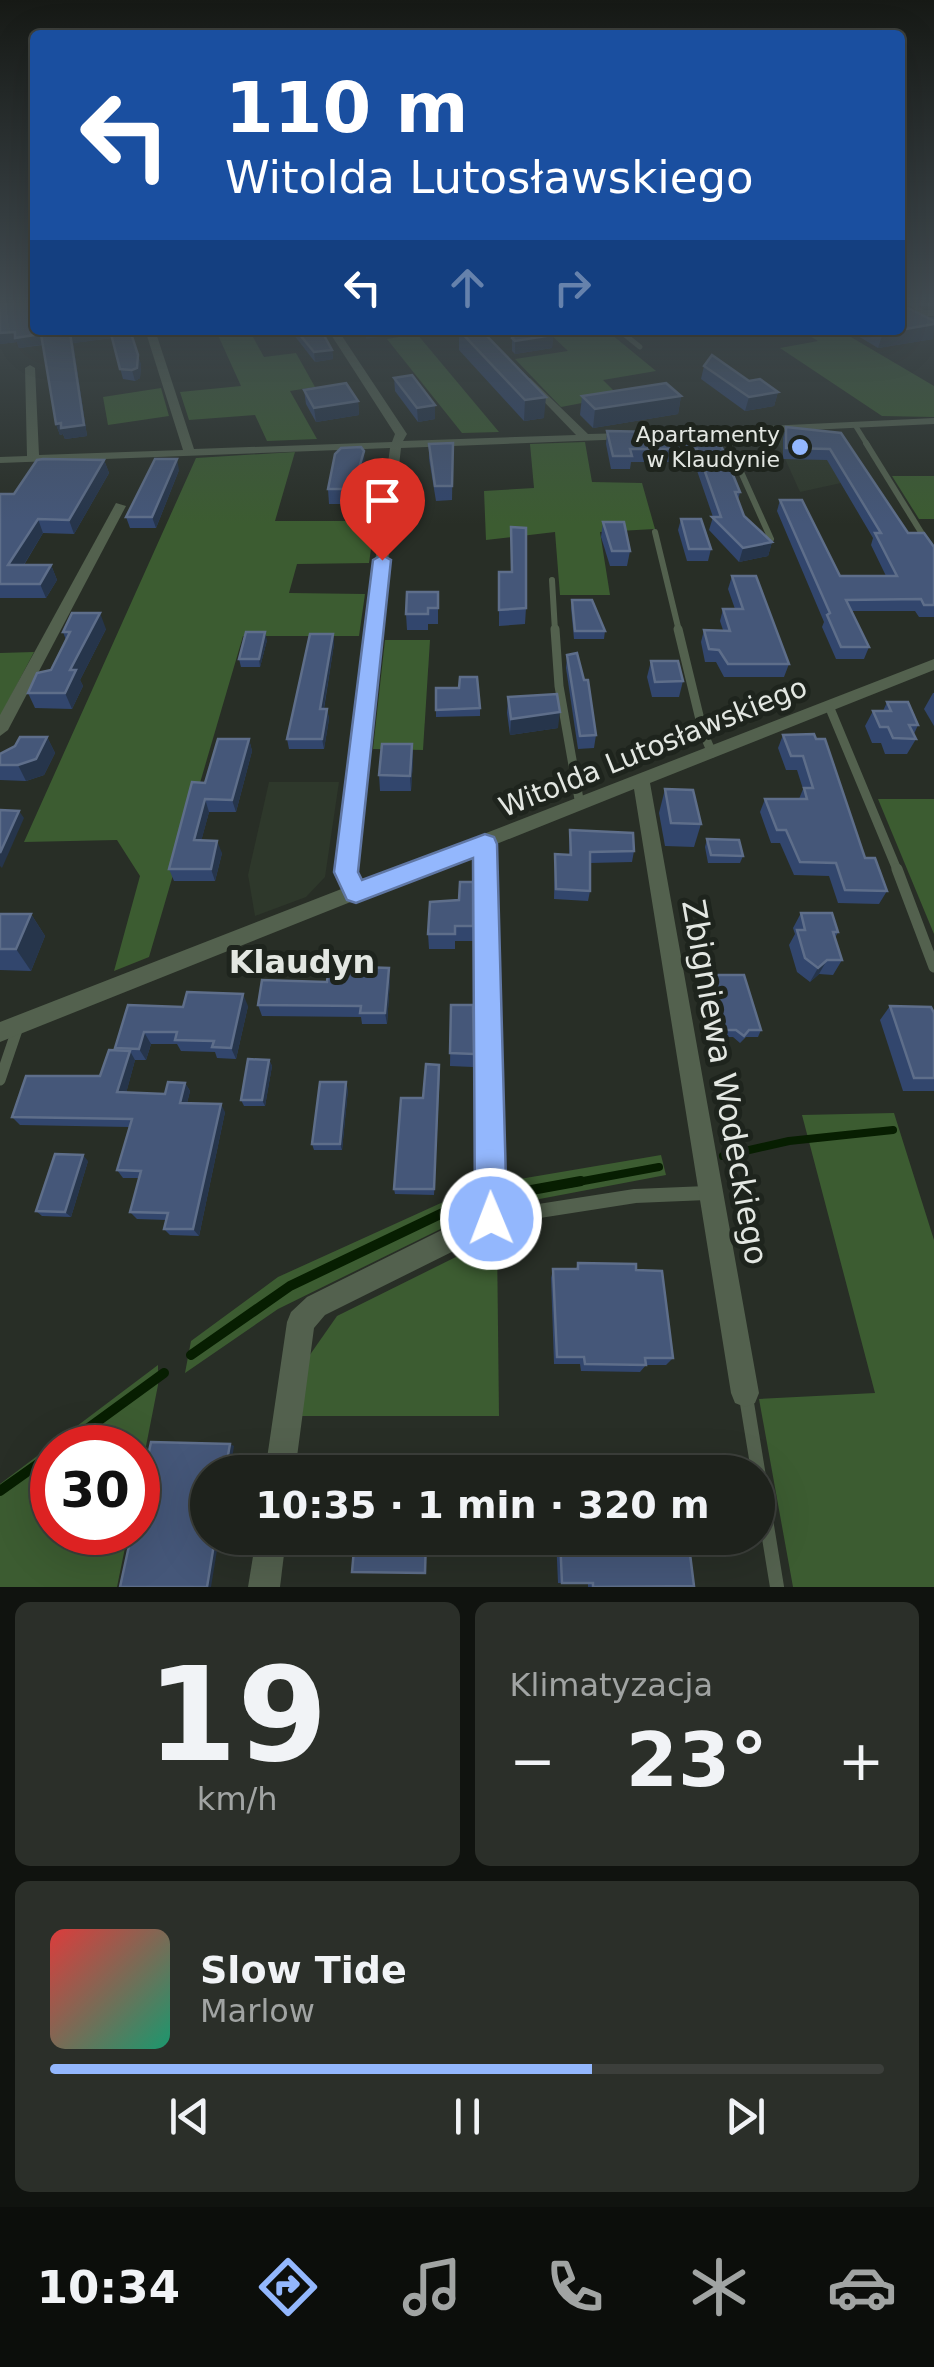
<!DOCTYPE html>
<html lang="pl">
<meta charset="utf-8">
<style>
:root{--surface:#1e221c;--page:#2b2f29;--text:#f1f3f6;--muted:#a1a4a3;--line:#3c3f3b;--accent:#93b7fd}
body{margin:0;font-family:"DejaVu Sans",sans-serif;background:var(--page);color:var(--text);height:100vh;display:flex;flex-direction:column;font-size:38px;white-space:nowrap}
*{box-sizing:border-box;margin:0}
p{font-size:32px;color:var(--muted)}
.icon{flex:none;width:55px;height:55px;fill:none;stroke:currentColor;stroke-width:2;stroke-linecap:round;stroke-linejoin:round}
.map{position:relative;height:1587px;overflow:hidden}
.details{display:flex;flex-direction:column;gap:15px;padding:15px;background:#10130f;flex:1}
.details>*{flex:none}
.top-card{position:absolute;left:30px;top:30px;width:875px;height:305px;border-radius:10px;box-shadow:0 10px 40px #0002,0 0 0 2px var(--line);background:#1a4fa0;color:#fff;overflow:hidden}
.speed{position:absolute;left:30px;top:1425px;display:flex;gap:20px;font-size:50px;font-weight:700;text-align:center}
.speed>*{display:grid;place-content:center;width:130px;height:130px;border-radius:50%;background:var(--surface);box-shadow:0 10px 40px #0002,0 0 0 2px var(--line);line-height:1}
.speed .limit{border:15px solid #d22;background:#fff;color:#111}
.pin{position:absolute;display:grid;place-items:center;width:85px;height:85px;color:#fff;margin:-102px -42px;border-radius:50% 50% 50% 0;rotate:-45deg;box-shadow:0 0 10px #0007}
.pin .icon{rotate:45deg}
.me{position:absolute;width:110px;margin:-55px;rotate:359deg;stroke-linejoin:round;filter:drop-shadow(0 0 8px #0008)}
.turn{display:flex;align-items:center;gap:35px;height:210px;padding:0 30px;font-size:45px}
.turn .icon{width:130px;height:130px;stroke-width:2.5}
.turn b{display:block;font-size:70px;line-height:85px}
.lanes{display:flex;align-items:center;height:95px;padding:0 30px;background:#0003;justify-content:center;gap:50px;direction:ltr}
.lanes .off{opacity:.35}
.big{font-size:75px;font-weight:700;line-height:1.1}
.details .tile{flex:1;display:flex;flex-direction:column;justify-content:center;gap:15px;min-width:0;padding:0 35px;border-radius:15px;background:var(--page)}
.details .dial{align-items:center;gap:0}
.dial b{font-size:130px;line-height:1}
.song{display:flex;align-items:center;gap:30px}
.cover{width:120px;height:120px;border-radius:15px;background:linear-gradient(135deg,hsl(0 70% 55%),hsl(160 70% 35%))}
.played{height:10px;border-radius:5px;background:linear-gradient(90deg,var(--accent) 65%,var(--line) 65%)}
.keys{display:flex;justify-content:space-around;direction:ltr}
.heat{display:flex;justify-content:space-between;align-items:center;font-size:55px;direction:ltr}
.details .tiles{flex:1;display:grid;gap:15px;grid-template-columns:1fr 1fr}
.tile:last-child{grid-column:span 2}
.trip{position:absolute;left:190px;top:1455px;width:585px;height:100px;border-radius:50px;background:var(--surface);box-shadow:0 10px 40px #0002,0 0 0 2px var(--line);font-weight:700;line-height:100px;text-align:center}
.tabs{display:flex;height:160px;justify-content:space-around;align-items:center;background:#0c0e0b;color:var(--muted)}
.tabs .icon{width:70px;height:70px}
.tabs .current{color:var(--accent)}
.tabs b{font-size:45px;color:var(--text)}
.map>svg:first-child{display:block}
.built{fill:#2e382b}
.green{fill:#3c5c31}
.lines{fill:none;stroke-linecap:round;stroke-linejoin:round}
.stream-far1{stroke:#071e01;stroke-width:8}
.stream{stroke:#071e01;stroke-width:10}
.lane-far4{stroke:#53614e;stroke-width:5}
.lane-far3{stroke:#53614e;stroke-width:6}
.lane-far2{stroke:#53614e;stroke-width:9}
.lane-far1{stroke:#53614e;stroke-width:11}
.lane{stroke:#53614e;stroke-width:14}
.street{fill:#53614e;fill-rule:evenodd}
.wall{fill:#32466d}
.shaded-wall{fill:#26354b}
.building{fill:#455779;stroke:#5e6e8a;stroke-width:2.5}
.route{fill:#93b7fd;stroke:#6077a4;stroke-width:2.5}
.poi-dot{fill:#93b7fd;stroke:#1e241d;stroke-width:4}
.labels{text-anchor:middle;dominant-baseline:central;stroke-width:10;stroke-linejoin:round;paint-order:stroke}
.far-poi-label{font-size:22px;fill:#e3e7e2;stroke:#1e241d;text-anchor:end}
.street-label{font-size:28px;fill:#e3e7e2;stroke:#1e241d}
.quarter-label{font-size:32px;font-weight:bold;fill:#e3e7e2;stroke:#1e241d}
.near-street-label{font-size:32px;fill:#e3e7e2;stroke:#1e241d}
</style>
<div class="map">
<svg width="934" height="1587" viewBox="0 0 934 1587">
<rect width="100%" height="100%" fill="#282e26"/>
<g class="built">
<polygon points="813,431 841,483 800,492 773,432"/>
<polygon points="269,782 339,782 325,877 306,897 255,916 248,875"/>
</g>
<g class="green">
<polygon points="249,330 264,357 296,353 315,387 290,391 317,439 267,441 255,415 189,420 180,392 241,386 217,333"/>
<polygon points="546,330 606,330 656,371 603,380 619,396 561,407 515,359 568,351"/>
<polygon points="800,330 839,330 934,386 934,417 882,416 780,348 818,341"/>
<polygon points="417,334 499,432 462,433 387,339"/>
<polygon points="161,388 169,416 108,425 103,397"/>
<polygon points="585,442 592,482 642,483 655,529 600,532 610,595 560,595 555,532 486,540 484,491 534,488 530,444"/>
<polygon points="295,452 275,521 375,521 369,563 297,564 289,593 365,594 359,636 243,636 149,957 114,971 140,876 117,840 24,842 196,458"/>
<polygon points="892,476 934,476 934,519 919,519"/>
<polygon points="385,640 430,640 423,750 373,749"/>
<polygon points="34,652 0,717 0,653"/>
<polygon points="878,799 934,799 934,934"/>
<polygon points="894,1113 934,1240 934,1587 793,1587 759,1399 875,1393 802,1115"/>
<polygon points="661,1155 666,1175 498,1207 496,1183"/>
<polygon points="474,1188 477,1204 473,1213 278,1309 185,1373 191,1341 278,1277"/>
<polygon points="497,1240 499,1416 302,1416 307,1359 337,1316 476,1247"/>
<polygon points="158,1365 158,1385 138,1487 138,1448 52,1448 52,1532 128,1533 117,1587 0,1587 0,1484"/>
</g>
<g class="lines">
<g class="stream-far1">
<polyline points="723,1156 789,1141 893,1130"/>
<polyline points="567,1184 659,1167"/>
</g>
<g class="stream">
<polyline points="526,1191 581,1181"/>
<polyline points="191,1355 290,1286 476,1197"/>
<polyline points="61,1448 164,1373"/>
<polyline points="0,1491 52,1454"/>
</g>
<g class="lane-far4">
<polyline points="910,302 923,313"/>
<polyline points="619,330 640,347"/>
<polyline points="855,425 868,446"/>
<polyline points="723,431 730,446"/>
</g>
<g class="lane-far3">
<polyline points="728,443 771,539"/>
<polyline points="866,443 924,537"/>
<polyline points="655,532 679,631"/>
<polyline points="552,580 555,631"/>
</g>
<g class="lane-far2">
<polyline points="555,629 559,686 580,805"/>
<polyline points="678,629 703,732 712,753"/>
<polyline points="829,706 898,872"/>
</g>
<g class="lane-far1">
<polyline points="897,869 934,967"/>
<polyline points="0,1080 18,1027"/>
</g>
<g class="lane">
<polyline points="495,1218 635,1196 707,1193"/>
<polyline points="746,1397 777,1587"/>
</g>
<g class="street">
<rect x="900" y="310" width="34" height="6"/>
<polygon points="328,330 338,330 407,434 403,441 576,435 526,383 526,379 530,378 588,434 629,433 635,436 629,439 401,448 355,852 355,873 360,882 934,659 934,670 650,783 759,1393 755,1403 745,1407 735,1403 731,1393 634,789 494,845 504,1219 500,1228 325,1315 314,1328 295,1472 265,1472 287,1322 291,1312 307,1297 478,1212 476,852 0,1042 0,1022 344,888 337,873 337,852 390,448 0,463 0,457 27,456 25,368 30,365 35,368 39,455 183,450 147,336 152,333 157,336 194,449 392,442 395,434"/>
<polygon points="934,418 934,424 665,437 659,434 665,431"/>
<polygon points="116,503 126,506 8,730 0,736 0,715"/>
<polygon points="256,1538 286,1538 280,1587 248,1587"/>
</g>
</g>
<g class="wall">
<polygon points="0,304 130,330 141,365 140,378 135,381 123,379 112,338 73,343 87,436 65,439 63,434 60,435 56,424 43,345 19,348 17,342 0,344"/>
<polygon points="930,317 934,317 933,339 878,348 848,330 900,330 930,319"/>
<polygon points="290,330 321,330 332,350 333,359 315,362"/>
<polygon points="442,330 481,330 544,418 524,421 459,350 459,330 444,332"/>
<polygon points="553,335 552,348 515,354 512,351 512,338"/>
<polygon points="704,366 778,392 774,406 745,411 701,379"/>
<polygon points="394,378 435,405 435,419 418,422 395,391"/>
<polygon points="304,390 358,401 359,415 316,422 306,404"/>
<polygon points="582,396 681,396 678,414 593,428 580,415"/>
<polygon points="786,427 841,433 908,533 934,547 934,617 919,617 915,611 852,611 869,647 864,659 836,659 822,627 824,622 777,511 780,500 840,576 886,576 871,545 873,538 827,460 783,459 783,438"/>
<polygon points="607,431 712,433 740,492 738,500 744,516 772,542 768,556 739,562 709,530 713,517 694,462 631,462 630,469 611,469 606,444"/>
<polygon points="453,443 452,500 436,501 429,459 429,444"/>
<polygon points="104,460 109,473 74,534 43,533 24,565 51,565 57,580 46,598 0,598 0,494 14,494"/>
<polygon points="365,466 355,504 329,504 328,489"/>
<polygon points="179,470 156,528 130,528 126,517"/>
<polygon points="681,519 711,549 708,561 687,561 678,530"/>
<polygon points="603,522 630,551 627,566 610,566 601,537"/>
<polygon points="511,527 526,608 525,624 499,626 499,572 511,572"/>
<polygon points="732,576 789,664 784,677 724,677 716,662 705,662 701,642 704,630 723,630 720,621 723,609 735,609 728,589"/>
<polygon points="438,592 438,624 428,624 428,630 407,630 406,614"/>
<polygon points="572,600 605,631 604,639 574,639 571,608"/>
<polygon points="106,629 80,680 83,686 72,709 35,708 28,693 51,670 66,640 63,632"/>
<polygon points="333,634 334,644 324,709 327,709 329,719 324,749 289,749 287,739"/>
<polygon points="267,640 260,667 241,667 239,659"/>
<polygon points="567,655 584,680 596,735 594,748 578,749 566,668"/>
<polygon points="651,661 683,681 679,697 652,697 647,677"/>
<polygon points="436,688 480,708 480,716 436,717"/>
<polygon points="933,693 934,693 934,726 924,709"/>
<polygon points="508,697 558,728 510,735 507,713"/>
<polygon points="887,702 918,725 914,734 916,739 907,754 885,754 881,743 872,743 865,726 873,711 883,711"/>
<polygon points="814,734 865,858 887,891 879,904 838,903 829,876 794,875 780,843 771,843 760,812 765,799 799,799 803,789 797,770 786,770 778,748 783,735"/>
<polygon points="47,737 55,753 44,775 26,781 0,780 0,754 15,746"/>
<polygon points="249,739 252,751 236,812 209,812 201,841 222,853 215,881 174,881 169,869 205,783"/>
<polygon points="412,744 413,760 411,791 380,791 379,775"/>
<polygon points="665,789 701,824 694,847 665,846 659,813"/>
<polygon points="570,830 634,851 632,862 590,863 590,891 588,901 554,899 555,854 569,855"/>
<polygon points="707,839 743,856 740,863 708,863 705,847"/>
<polygon points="473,882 473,941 455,941 455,949 429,949 428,934 459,900"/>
<polygon points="801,913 838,932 835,938 842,960 833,975 819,974 810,982 797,972 789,945 795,934 793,928"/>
<polygon points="0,914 31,914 45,936 31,971 0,970"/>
<polygon points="709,975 761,1030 758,1037 746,1037 740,1043 733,1037 720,1037 707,982"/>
<polygon points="390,980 387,1024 362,1024 361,1017 262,1016 258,1005 327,982"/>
<polygon points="451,1005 473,1005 473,1067 450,1066"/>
<polygon points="248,1006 236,1059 217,1058 215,1052 181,1051 177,1044 151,1044 146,1060 135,1060 126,1093 165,1094 185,1083 190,1091 187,1103 225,1112 199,1236 170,1235 164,1229 166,1220 137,1219 130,1212 139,1178 123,1178 117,1170 129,1127 20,1125 12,1117 100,1076 116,1050 115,1048 183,1007"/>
<polygon points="890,1006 934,1013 934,1091 903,1091 880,1020"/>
<polygon points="269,1060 272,1066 265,1106 244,1106 241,1100"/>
<polygon points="440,1071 434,1195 395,1194 394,1189 423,1098"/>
<polygon points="348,1089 342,1150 314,1150 312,1144"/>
<polygon points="88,1161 71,1217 42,1216 36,1211"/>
<polygon points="578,1263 636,1270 673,1358 666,1365 646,1365 640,1372 581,1371 580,1364 554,1364 551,1278 553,1269 576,1269"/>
<polygon points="556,1538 688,1538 664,1587 588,1587 588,1583 558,1583"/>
</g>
<g class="shaded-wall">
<polygon points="934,324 933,339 878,348 883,333"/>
<polygon points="95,330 110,330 112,338 73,343 87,436 65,439 63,434 60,435 56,424 61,423 70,333"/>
<polygon points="365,330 384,330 384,336 366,339"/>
<polygon points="717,330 766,330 716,335"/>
<polygon points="15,332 41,334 45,344 19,348 17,342 0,344 0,333"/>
<polygon points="553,335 552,348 515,354 515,341"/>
<polygon points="332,350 333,359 315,362 314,352"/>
<polygon points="138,355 141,365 140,378 135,381 132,370"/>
<polygon points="778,392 774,406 745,411 749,397"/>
<polygon points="681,396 678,414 593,428 595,409"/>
<polygon points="546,397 544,418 524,421 525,400"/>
<polygon points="358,401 359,415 316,422 314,408"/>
<polygon points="435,405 435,419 418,422 417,408"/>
<polygon points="364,451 365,466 355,504 353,489"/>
<polygon points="177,459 179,470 156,528 152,517"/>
<polygon points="104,460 109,473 74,534 69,520"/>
<polygon points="38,519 43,533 15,579 8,565"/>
<polygon points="772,542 768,556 739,562 743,548"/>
<polygon points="51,565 57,580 46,598 40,584"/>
<polygon points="100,613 106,629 80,680 83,686 72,709 65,693 70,670"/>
<polygon points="265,632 267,640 260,667 259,659"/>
<polygon points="333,634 334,644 322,719 320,709"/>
<polygon points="327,709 329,719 324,749 322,739"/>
<polygon points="560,712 558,728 510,735 511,719"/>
<polygon points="47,737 55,753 44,775 26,781 18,765"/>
<polygon points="249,739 252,751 236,812 232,800"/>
<polygon points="412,744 413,760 411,791 410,776"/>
<polygon points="205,799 209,812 198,853 194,840"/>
<polygon points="19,811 24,818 2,868 0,866 0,853"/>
<polygon points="217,841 222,853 215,881 211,869"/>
<polygon points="31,914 45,936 31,971 16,949"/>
<polygon points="827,960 819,974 810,982 818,968"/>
<polygon points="389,968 390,980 387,1024 385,1013"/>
<polygon points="243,994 248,1006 236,1059 231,1048"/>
<polygon points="144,1032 151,1044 146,1060 139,1049"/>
<polygon points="130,1051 135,1060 124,1101 117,1092"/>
<polygon points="269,1060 272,1066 265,1106 262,1100"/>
<polygon points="346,1082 348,1089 342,1150 340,1144"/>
<polygon points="185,1083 190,1091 185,1111 180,1103"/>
<polygon points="221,1104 225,1112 199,1236 193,1229"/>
<polygon points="83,1155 88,1161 71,1217 65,1212"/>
<polygon points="230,1444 234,1446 230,1472 225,1472"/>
<polygon points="215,1538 219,1538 211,1587 207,1587"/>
</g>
<g class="building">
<polygon points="35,302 35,330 95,330 70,333 84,425 61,428 61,423 56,424 41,334 15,338 15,332 0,333 0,304"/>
<polygon points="900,304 934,321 934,324 900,330"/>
<polygon points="110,330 130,330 138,355 137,368 132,370 120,369"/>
<polygon points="296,330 321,330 332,350 314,352"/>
<polygon points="459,330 481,330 546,397 525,400"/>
<polygon points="521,330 547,330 553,335 515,341 512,338"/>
<polygon points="712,355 749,381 760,379 778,392 749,397 704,366"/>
<polygon points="412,375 435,405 417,408 394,378"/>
<polygon points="346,383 358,401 314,408 304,390"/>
<polygon points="666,383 681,396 595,409 582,396"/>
<polygon points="786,427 841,433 908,533 924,533 934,547 934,605 924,605 921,599 846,600 869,647 841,647 827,615 830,613 780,500 802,500 840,576 897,576 875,533 881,533 830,449 786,448"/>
<polygon points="607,431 712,433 718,438 740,492 735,492 744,516 772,542 743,548 712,517 721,517 697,449 630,449 632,456 613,456"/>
<polygon points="453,443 452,486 435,486 429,444"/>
<polygon points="361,447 364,451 353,489 328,489 335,454 341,448"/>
<polygon points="43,459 104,460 69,520 38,519 8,565 51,565 40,584 0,584 0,494 14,494 37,460"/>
<polygon points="155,459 177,459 152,517 126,517"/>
<polygon points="681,519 701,519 711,549 689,549"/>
<polygon points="603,522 624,522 630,551 612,551"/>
<polygon points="511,527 526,528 526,608 499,610 499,572 512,572"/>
<polygon points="732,576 756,576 789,664 728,664 719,650 709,649 704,630 730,631 723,609 743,609"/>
<polygon points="407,592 438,592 438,608 428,608 428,614 406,614"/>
<polygon points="572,600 592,600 605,631 575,631"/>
<polygon points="72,613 100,613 70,670 76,670 65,693 28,693 37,673 51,670 70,632 63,632"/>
<polygon points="246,632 265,632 259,659 239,659"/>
<polygon points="310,634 333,634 320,709 327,709 322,739 287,739"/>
<polygon points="577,653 584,680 588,680 596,735 580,736 567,655"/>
<polygon points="651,661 678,661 683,681 655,682"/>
<polygon points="460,677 477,677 480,708 436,710 436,688 459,688"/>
<polygon points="557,694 560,712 511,719 508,697"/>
<polygon points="887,702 908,702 918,725 909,725 916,739 893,738 888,727 880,727 873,711 891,711"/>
<polygon points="814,734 816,739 825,739 865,858 875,858 887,891 845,890 836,863 800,862 786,830 777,830 765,799 807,799 804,788 813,788 803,756 791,756 783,735"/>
<polygon points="20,737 47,737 36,759 18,765 0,765 0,754 15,746"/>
<polygon points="218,739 249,739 232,800 205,799 194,840 217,841 211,869 169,869 192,782 205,783"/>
<polygon points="382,744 412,744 410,776 379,775"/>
<polygon points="665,789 693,790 701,824 671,823"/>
<polygon points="0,810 19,811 0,853"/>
<polygon points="570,830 633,833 634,851 590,852 590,891 556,889 555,854 571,855"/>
<polygon points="707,839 739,840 743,856 711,855"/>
<polygon points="460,882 473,882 473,926 455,926 455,934 428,934 430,902 459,900"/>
<polygon points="801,913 832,913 838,932 833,932 842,960 827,960 818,968 805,958 797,930 805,930"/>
<polygon points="0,914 31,914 16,949 0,949"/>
<polygon points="329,966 389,968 385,1013 360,1013 361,1006 258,1005 262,980 327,982"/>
<polygon points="709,975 744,975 761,1030 749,1030 744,1036 736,1030 724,1030"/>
<polygon points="187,992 243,994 231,1048 212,1047 214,1041 175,1040 177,1032 144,1032 139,1049 115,1048 128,1005 183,1007"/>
<polygon points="451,1005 473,1005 474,1054 450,1053"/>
<polygon points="890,1006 931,1007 934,1013 934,1078 914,1078"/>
<polygon points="109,1050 130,1051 117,1092 165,1094 168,1082 185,1083 180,1103 221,1104 193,1229 164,1229 168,1213 130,1212 141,1171 117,1170 132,1119 12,1117 26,1076 100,1076"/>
<polygon points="248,1059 269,1060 262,1100 241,1100"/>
<polygon points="426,1064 439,1065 434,1189 394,1189 401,1098 423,1098"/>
<polygon points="320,1082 346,1082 340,1144 312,1144"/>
<polygon points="55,1154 83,1155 65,1212 36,1211"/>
<polygon points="578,1263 636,1264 636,1270 662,1271 673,1358 645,1358 646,1365 585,1364 584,1357 557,1357 553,1269 578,1269"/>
<polygon points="151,1442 230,1444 225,1472 208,1472 208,1538 215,1538 207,1587 120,1587 132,1532 138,1532 138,1504"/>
<polygon points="585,1461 651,1463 652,1471 681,1471 681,1472 557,1472 556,1469 586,1470"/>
<polygon points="355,1538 426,1538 425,1573 352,1572"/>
<polygon points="560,1538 688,1538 694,1586 593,1587 593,1583 562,1583"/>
</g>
<linearGradient id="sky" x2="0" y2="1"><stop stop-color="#161915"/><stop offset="0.58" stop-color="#424c52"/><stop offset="1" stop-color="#424c52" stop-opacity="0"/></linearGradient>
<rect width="934" height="524" fill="url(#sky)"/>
<polygon class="route" points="382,555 391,560 358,872 362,880 485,834 494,837 497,844 507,1219 503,1230 491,1235 479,1230 475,1219 473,858 356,903 347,900 334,872 373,560"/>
<circle class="poi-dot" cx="800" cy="447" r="10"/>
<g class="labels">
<g class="far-poi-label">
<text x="780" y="434">Apartamenty<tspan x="780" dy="25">w Klaudynie</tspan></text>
</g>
<g class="street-label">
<text transform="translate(653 747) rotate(-22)">Witolda Lutosławskiego</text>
</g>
<g class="quarter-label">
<text x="302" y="962">Klaudyn</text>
</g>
<g class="near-street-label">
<text transform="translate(725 1082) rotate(80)">Zbigniewa Wodeckiego</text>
</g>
</g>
</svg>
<div class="speed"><div class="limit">30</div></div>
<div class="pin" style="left:382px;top:560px;background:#d93025"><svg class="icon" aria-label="arrive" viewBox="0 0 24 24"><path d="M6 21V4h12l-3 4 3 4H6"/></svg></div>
<svg class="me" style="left:491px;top:1219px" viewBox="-20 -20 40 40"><circle r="17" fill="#93b7fd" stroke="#fff" stroke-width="3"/><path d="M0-11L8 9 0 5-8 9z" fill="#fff"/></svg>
<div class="trip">10:35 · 1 min · 320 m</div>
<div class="top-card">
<div class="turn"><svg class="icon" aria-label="left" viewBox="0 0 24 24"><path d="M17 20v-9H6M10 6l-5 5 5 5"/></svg><div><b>110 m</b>Witolda Lutosławskiego</div></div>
<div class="lanes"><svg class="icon" aria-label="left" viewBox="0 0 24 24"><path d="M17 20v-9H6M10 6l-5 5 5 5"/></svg><svg class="icon off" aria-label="ahead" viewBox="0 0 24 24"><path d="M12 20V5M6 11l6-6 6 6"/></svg><svg class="icon off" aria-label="right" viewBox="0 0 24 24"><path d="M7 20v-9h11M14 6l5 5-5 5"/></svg></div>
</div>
</div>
<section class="details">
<div class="tiles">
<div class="tile dial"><b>19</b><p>km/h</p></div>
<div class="tile"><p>Klimatyzacja</p>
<div class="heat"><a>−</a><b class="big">23°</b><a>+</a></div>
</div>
<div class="tile">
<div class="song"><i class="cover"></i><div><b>Slow Tide</b><p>Marlow</p></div></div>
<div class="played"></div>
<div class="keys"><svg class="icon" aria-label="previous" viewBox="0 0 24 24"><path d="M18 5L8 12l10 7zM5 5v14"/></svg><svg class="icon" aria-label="pause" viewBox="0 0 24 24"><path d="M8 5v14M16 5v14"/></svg><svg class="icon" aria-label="next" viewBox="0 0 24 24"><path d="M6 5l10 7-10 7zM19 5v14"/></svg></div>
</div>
</div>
</section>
<nav class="tabs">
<b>10:34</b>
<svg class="icon current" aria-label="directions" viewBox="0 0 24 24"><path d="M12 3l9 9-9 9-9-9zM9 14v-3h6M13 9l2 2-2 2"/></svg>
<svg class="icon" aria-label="music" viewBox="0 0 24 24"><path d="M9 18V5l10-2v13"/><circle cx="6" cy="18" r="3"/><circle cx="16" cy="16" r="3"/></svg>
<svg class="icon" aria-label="phone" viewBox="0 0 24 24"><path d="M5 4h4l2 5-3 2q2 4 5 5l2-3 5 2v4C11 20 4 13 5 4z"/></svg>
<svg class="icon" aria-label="climate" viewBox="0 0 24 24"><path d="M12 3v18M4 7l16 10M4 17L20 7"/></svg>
<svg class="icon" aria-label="car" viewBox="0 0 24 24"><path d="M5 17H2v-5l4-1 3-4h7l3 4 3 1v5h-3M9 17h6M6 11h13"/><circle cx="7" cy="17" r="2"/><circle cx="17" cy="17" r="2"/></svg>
</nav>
